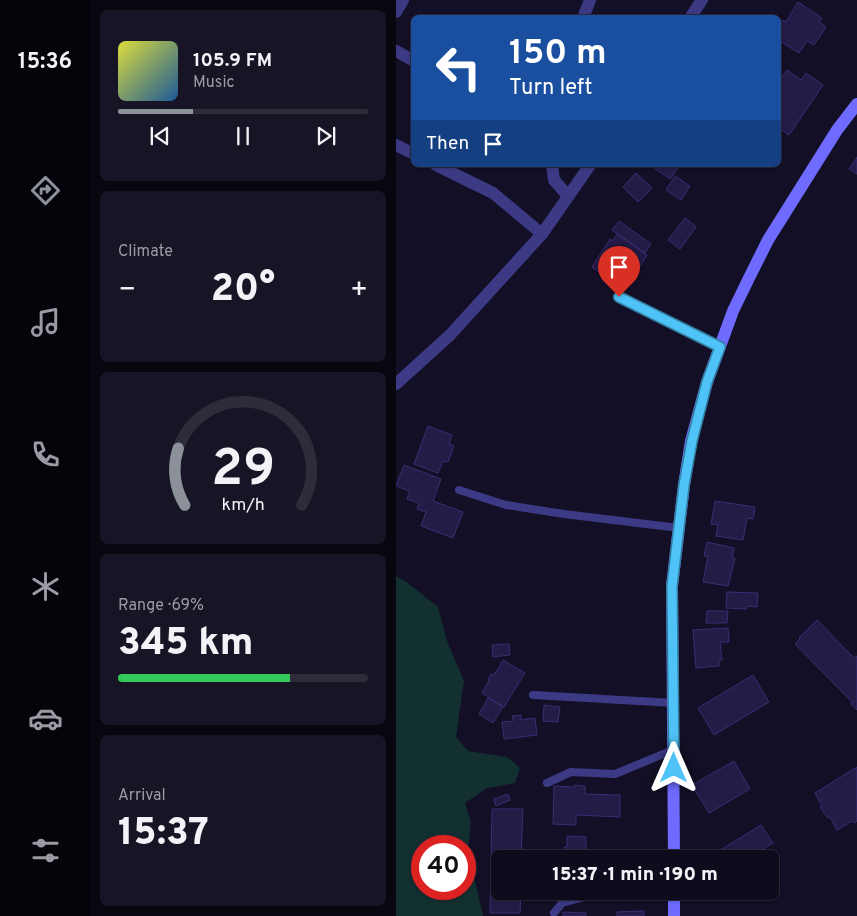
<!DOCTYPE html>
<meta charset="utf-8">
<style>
:root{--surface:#0e0b1c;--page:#171425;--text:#f1f3f6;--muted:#9b9ba3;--line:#2e2b3b;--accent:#8c9099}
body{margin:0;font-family:Overpass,sans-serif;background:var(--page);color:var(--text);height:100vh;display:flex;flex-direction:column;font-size:19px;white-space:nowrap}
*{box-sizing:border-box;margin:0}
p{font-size:16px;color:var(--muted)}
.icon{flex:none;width:28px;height:28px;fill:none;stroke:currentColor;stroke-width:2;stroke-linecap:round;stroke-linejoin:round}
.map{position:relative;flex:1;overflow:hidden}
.details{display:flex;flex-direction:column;gap:10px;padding:10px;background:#08060f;width:306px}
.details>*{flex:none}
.banner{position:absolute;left:15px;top:15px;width:370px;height:152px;border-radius:8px;box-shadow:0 1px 4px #0004,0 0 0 1px var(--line);background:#1a4fa0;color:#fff;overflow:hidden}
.speed{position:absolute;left:15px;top:835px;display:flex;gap:10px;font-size:25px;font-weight:700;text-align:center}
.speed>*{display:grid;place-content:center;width:65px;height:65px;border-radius:50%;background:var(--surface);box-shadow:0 1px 4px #0004,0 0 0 1px var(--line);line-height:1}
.speed .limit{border:8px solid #d22;background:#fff;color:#111}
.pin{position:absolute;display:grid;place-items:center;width:42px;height:42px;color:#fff;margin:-51px -21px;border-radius:50% 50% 50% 0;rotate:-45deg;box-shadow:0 0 5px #0007}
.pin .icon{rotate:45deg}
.me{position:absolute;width:55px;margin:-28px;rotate:0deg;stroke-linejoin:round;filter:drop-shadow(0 0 4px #0008)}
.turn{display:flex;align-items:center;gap:18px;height:105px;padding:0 15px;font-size:22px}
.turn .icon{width:65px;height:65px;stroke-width:2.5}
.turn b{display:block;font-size:35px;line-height:42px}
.then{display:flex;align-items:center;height:48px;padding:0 15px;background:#0003;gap:10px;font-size:19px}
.big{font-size:38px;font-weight:800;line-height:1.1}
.details .widget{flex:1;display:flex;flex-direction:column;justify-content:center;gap:8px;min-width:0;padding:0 18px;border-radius:8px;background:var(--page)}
.details .dial{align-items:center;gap:0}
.dial svg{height:130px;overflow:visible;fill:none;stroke:var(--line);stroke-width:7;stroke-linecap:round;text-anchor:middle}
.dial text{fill:var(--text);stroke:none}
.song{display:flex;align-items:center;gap:15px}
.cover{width:60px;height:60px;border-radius:8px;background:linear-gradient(135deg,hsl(60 70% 55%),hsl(210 70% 35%))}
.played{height:5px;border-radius:2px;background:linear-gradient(90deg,var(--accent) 30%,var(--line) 30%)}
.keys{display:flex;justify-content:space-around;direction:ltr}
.heat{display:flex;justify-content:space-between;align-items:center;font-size:28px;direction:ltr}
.charge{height:8px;border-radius:4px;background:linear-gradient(90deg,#34c759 69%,var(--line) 0)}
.trip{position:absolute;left:95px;top:850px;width:288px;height:50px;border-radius:8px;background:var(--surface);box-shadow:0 1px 4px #0004,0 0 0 1px var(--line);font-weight:800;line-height:50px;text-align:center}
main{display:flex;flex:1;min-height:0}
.tab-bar{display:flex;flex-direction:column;width:90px;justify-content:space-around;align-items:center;background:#06040b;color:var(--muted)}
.tab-bar .icon{width:35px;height:35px}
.tab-bar .on{color:var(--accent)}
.tab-bar b{font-size:22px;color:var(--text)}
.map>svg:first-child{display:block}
.green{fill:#12302f;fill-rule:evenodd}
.building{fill:#241b47;stroke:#3b2d73}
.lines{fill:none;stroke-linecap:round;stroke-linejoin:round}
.lane{stroke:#3d3a85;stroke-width:8}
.street{stroke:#3d3a85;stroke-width:12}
.secondary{stroke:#6f6bff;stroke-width:12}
.route-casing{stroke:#337fa1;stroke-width:12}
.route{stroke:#4fc3f7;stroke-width:9}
</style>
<main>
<nav class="tab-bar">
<b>15:36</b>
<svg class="icon on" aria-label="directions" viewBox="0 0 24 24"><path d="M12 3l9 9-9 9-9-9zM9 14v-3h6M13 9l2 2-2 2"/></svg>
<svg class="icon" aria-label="music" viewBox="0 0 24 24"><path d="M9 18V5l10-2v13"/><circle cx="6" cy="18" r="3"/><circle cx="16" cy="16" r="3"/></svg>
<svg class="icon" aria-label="phone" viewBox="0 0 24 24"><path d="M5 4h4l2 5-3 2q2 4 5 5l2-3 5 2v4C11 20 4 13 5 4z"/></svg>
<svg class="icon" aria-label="climate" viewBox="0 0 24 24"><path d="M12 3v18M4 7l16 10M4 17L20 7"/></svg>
<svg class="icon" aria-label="car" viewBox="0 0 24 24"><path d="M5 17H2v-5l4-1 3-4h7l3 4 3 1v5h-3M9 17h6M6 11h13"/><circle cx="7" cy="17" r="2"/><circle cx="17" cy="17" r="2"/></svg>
<svg class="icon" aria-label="filters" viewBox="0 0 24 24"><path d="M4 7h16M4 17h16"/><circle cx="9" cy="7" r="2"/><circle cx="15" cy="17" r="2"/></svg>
</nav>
<section class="details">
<div class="widget">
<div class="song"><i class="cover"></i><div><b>105.9 FM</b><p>Music</p></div></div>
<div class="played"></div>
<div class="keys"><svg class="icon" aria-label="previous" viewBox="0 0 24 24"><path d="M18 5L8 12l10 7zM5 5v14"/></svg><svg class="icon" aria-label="pause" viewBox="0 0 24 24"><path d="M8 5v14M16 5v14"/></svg><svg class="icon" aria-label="next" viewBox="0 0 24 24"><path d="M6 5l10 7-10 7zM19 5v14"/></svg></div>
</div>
<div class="widget"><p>Climate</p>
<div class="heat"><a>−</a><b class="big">20°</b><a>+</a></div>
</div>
<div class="widget dial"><svg viewBox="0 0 100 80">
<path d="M14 69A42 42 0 1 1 86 69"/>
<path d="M14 69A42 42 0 0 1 10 34" stroke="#8c9099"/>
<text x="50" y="56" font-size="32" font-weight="700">29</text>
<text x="50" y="72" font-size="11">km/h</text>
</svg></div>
<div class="widget"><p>Range · 69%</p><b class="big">345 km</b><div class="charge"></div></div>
<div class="widget"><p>Arrival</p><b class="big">15:37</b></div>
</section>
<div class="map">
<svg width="461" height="916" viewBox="0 0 461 916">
<rect width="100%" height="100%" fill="#130f26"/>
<path class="green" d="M0 576 12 583 42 607 51 641 68 681 60 737 72 751 111 757 124 768 119 783 91 788 69 803 75 822 72 850 87 916H0ZM26 846H69V889H26Z"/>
<g class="building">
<polygon points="402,2 426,18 423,22 430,27 418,45 411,41 403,53 382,40 382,27 387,20 390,22"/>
<polygon points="391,70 405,80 410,73 427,85 393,135 382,128 382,82"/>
<polygon points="461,157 461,174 453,169"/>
<polygon points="254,165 284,165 274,179"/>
<polygon points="240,173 256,188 242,202 227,187"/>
<polygon points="279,176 294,186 285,200 270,190"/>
<polygon points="289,218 300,227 284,249 272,240"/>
<polygon points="223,221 255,244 249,253 216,230"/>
<polygon points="221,234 251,255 229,290 196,267 214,239 217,241"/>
<polygon points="32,426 56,435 53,444 58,446 52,462 47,461 42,473 18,464"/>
<polygon points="8,465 45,479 37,501 67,512 57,538 25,526 30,512 21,509 23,503 11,499 14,491 0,486"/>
<polygon points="319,501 359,507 357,519 351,518 347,540 320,536 322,525 315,524"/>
<polygon points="311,542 338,548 336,558 339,558 332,586 307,582 312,556 308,556"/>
<polygon points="331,592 362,593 361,607 351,606 350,609 330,608"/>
<polygon points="311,611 332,611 331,623 310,623"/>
<polygon points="421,620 458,658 461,656 461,710 455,704 456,702 399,644 404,639 403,638"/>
<polygon points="332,628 333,642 324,642 326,660 323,660 323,666 300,668 297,630"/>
<polygon points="113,644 114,655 97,657 96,645"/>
<polygon points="107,660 129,673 108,707 86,693 93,681 92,680 95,674 97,675 101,671"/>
<polygon points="357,675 373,702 318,735 302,708"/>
<polygon points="92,698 107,707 97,723 83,714"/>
<polygon points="148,705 164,707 162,722 147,721"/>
<polygon points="125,715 125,720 139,718 141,735 108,739 106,722 117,721 116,716"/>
<polygon points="338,761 354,789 313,813 296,785"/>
<polygon points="461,767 461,821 458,823 456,821 441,830 434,817 432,818 424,807 426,806 419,793"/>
<polygon points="179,785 189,786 189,794 224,795 224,817 180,815 180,825 157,824 158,786 179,787"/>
<polygon points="112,794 114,800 100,806 98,799"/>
<polygon points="96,809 127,809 125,859 104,859 104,891 125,891 124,913 94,913"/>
<polygon points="365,825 377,843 351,859 310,859"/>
<polygon points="171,836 190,837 190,858 168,859 168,847 171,847"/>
<polygon points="248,911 248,916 221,916 221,912"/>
<polygon points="167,912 190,913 190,916 167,916"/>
</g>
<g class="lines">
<g class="lane">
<polyline points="223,297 325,347"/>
<polyline points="63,490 110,505 168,514 283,528"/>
<polyline points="137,695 278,703"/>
<polyline points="151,783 175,772 219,774 277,750"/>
<polyline points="158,913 166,903 211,891"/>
</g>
<g class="street">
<polyline points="0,12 7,0"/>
<polyline points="187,18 194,0"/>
<polyline points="294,18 306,0"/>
<polyline points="0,51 18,61"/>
<polyline points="0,145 18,154"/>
<polyline points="40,165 97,193 146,234"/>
<polyline points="156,165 158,180 172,196"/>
<polyline points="0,384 54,335 146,234 194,165"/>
</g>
<g class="secondary">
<polyline points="278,859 276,586 288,485 295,441 311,382 337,311 353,278 372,240 441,130 461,104"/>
<polyline points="278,891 278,916"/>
</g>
</g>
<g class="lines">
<defs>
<polyline id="route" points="223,297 324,347 311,382 296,441 288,485 276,586 278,768"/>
</defs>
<use href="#route" class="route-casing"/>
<use href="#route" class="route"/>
</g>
</svg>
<div class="speed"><div class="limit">40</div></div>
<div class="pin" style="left:223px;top:297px;background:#d93025"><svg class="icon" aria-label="arrive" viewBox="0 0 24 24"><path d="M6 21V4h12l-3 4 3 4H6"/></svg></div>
<svg class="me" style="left:278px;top:768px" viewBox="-20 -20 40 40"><path d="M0-17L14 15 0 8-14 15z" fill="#4fc3f7" stroke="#fff" stroke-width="4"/></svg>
<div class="trip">15:37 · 1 min · 190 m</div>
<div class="banner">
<div class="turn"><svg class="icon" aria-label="left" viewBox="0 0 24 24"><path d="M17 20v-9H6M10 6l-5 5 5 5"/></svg><div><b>150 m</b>Turn left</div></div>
<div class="then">Then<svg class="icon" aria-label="arrive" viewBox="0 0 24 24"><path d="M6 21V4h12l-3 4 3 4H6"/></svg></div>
</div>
</div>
</main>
